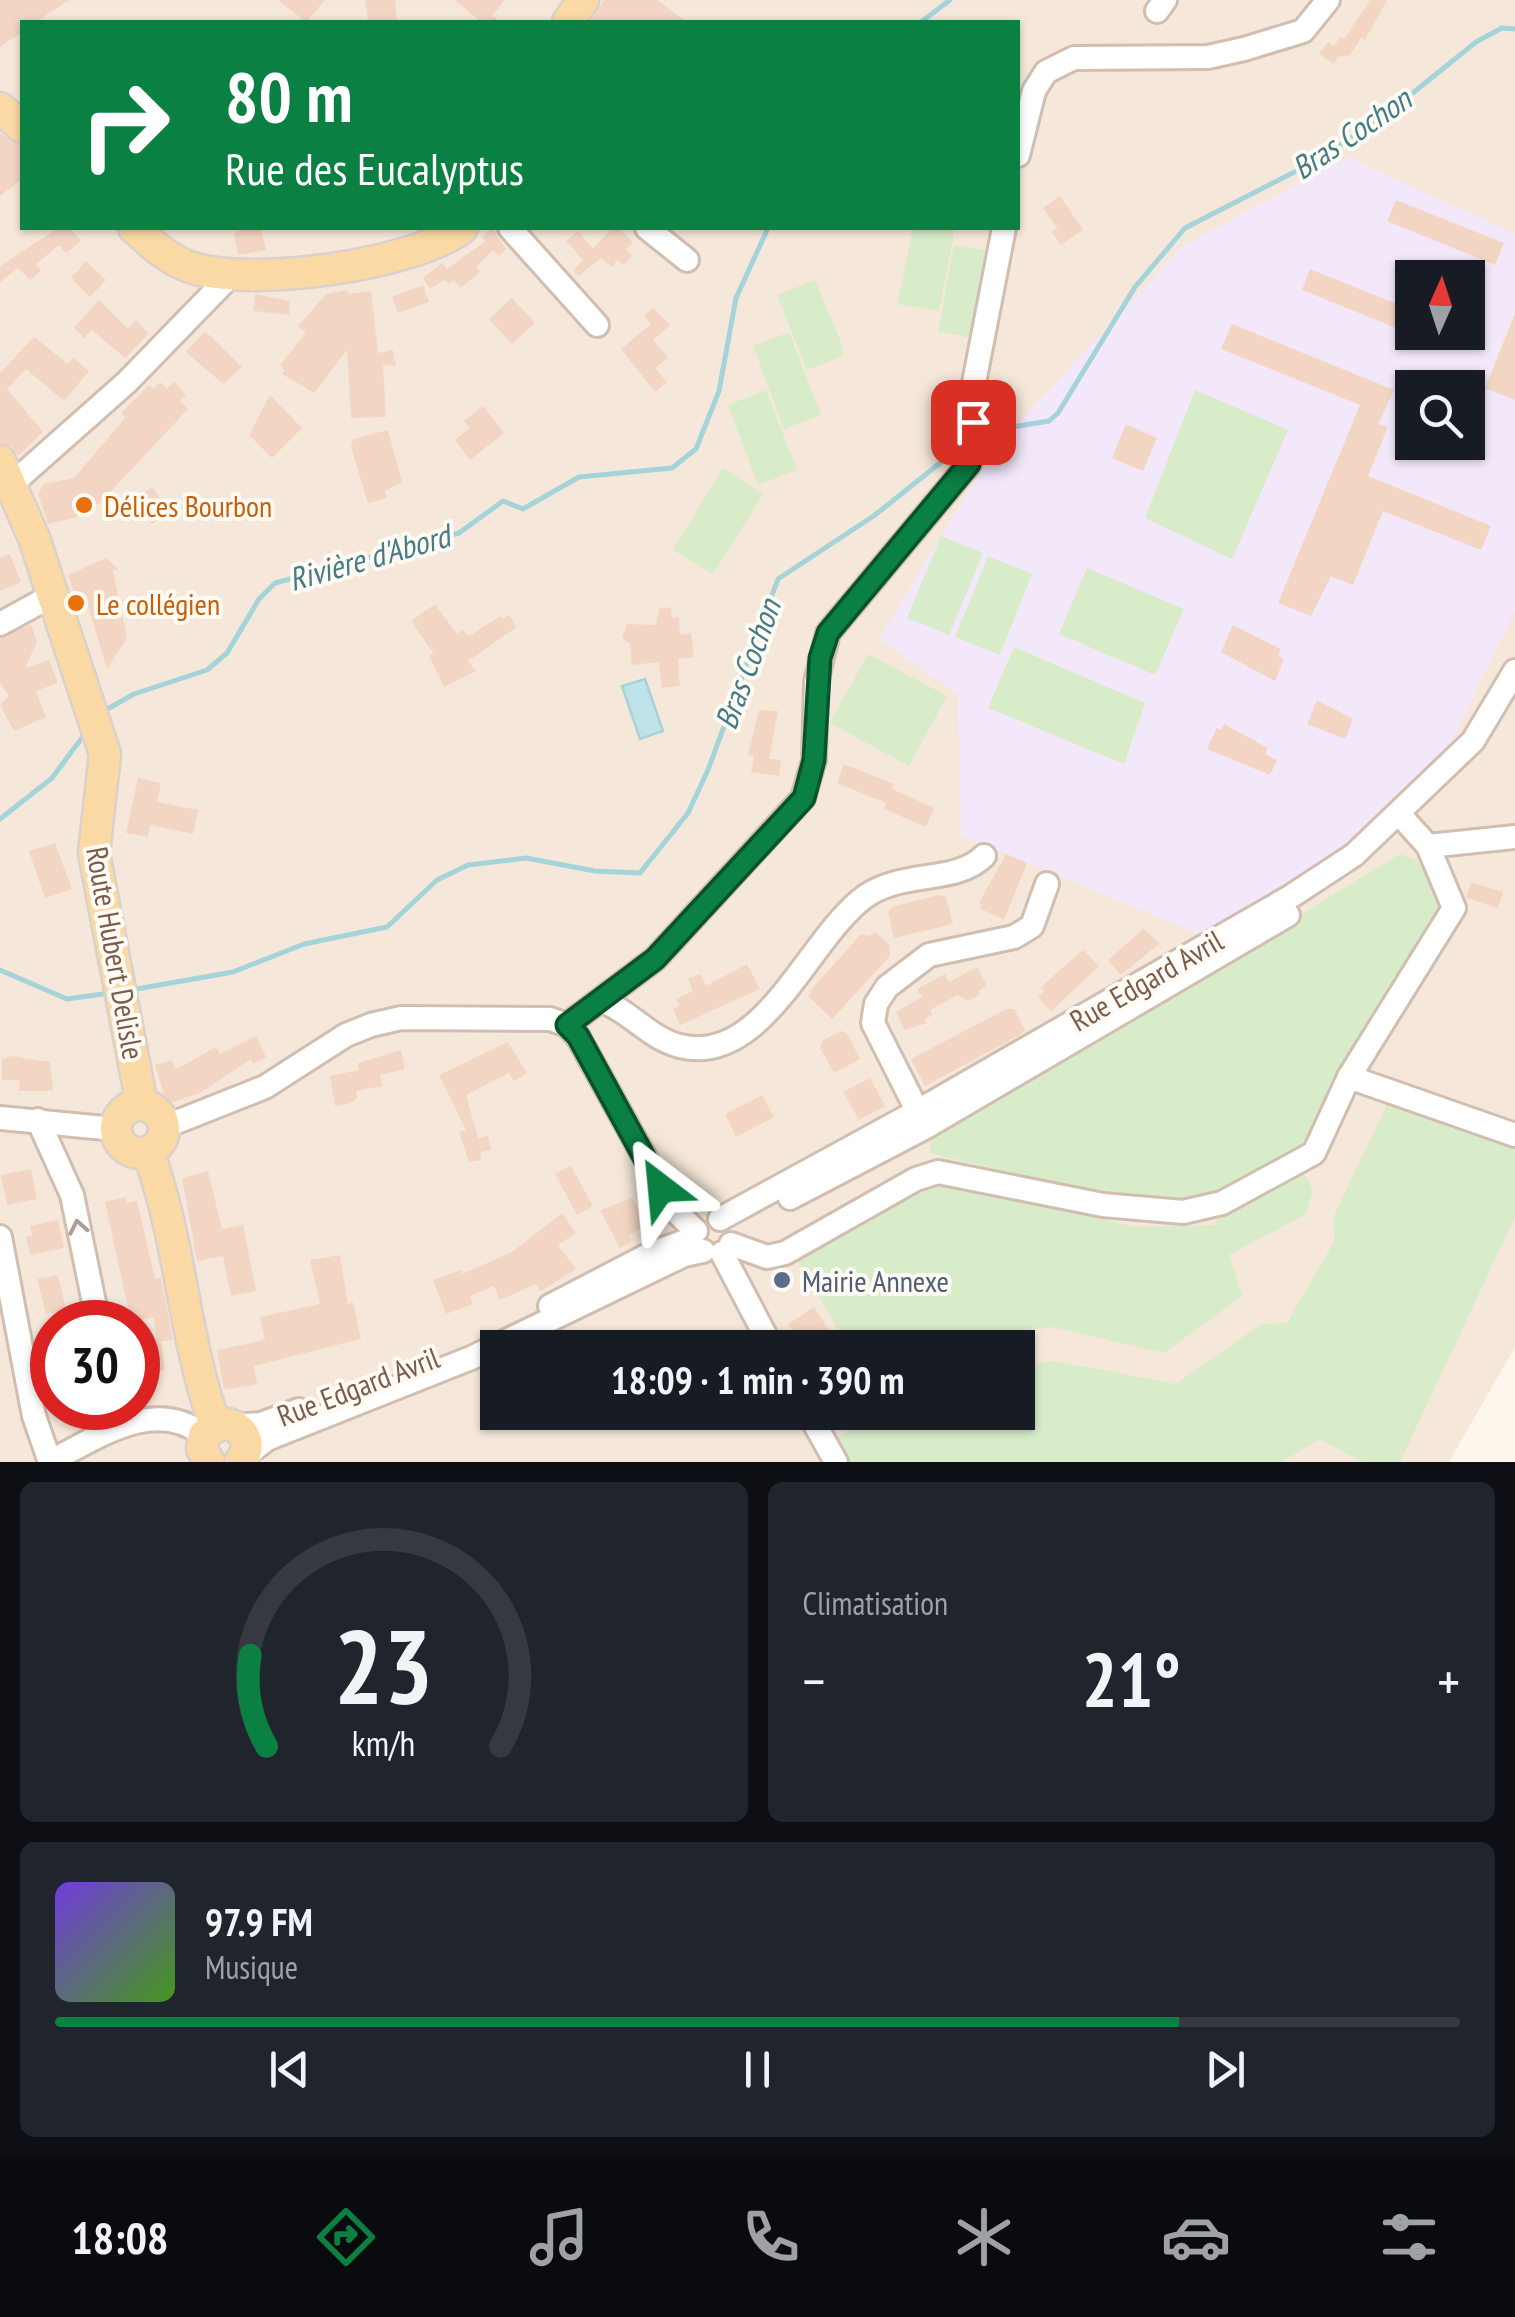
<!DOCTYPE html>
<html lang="fr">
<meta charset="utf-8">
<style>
:root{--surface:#171b24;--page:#20242c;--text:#f1f3f6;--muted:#9ea1a6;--line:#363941;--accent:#0b8043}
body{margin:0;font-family:"PT Sans Narrow",sans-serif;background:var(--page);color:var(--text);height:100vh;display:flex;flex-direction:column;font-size:38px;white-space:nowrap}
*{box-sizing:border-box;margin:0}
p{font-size:32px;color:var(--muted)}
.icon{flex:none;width:55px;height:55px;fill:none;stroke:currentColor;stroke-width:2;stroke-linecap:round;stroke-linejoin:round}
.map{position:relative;height:1462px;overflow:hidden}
.details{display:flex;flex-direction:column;gap:20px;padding:20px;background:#0d0f14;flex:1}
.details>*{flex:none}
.top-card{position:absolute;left:20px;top:20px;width:1000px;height:210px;border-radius:0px;box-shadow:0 2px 8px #0004;background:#0b8043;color:#fff;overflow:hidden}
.needle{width:65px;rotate:3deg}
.tools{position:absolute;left:1395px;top:260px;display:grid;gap:20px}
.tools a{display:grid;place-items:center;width:90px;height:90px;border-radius:0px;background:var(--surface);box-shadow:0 2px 8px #0004;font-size:50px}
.speed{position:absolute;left:30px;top:1300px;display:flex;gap:20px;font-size:50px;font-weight:700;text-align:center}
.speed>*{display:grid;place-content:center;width:130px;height:130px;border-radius:50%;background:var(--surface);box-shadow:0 2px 8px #0004;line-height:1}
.speed .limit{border:15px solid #d22;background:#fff;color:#111}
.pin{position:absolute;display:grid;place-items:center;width:85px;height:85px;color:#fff;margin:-42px;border-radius:20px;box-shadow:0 5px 15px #0006}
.me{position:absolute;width:110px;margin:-55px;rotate:331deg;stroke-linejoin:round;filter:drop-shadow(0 0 8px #0008)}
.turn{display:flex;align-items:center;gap:35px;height:210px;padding:0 40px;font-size:45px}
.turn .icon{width:130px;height:130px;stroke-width:2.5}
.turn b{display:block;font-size:70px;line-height:85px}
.big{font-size:75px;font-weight:700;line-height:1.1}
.details .card{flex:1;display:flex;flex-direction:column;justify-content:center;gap:15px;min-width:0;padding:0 35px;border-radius:15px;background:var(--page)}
.details .dial{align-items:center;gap:0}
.dial svg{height:260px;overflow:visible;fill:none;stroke:var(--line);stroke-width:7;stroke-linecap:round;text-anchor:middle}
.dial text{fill:var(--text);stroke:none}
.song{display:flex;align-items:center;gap:30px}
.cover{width:120px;height:120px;border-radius:15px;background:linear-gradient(135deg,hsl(260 70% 55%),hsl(100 70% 35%))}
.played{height:10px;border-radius:5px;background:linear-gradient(90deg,var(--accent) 80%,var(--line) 80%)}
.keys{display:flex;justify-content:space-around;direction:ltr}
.heat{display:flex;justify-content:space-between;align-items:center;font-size:55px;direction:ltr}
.details .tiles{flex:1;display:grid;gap:20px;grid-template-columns:1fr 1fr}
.card:last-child{grid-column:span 2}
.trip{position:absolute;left:480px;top:1330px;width:555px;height:100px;border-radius:0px;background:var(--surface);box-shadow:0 2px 8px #0004;font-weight:700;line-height:100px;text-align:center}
.dock{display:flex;height:160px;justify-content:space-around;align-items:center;background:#090b0e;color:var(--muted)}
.dock .icon{width:70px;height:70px}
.dock .selected{color:var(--accent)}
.dock b{font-size:45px;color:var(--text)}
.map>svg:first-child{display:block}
.residential{fill:#f5e8da;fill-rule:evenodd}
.education{fill:#f3e8fa;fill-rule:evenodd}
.green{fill:#d8ecc9}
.water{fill:#bfe3e8;stroke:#a5d3da;stroke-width:2.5}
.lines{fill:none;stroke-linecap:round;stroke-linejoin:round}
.stream{stroke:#a5d3da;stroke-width:5}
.building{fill:#f3d5c3}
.minor-casing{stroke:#d1beb0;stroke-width:28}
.major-casing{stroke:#dad1cd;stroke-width:35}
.minor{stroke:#fff;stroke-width:22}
.major{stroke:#fbd9a5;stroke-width:30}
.oneway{stroke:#af9d94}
.route-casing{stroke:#07532c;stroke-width:25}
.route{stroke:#0b8043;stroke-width:18}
.food-dot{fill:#e8710a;stroke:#fffaf3;stroke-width:4}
.service-dot{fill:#5c6f8a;stroke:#fffaf3;stroke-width:4}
.labels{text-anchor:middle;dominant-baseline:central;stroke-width:8;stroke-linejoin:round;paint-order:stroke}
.food-label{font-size:30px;fill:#c56008;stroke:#fffaf3;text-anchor:start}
.street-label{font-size:30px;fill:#7a5c4d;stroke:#fffaf3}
.service-label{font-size:30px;fill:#4e5e75;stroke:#fffaf3;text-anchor:start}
.water-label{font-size:32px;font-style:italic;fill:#437c86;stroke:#fffaf3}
</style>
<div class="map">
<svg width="1515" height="1462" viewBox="0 0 1515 1462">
<rect width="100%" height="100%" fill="#fdf6ec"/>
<path class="residential" d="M0 0H1515V1347L1449 1462H0ZM22 22H1018V228H22ZM1412 278H1468V332H1412ZM1412 388H1468V442H1412ZM52 1322H138V1408H52ZM498 1348H1018V1412H498Z"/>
<path class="education" d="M1347 157 1515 234V610L1451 742 1336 852 1201 935 961 835 958 694 879 639 992 452 1181 247ZM1412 278H1468V332H1412ZM1412 388H1468V442H1412Z"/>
<g class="green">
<polygon points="913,228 955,228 939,311 897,304"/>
<polygon points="954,245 994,252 977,339 938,331"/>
<polygon points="815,280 844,350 841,357 807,370 777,295"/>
<polygon points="789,332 821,415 784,429 753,346"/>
<polygon points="766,390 797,470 758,485 728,405"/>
<polygon points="1195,390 1288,430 1232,559 1145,518"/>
<polygon points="723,468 763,494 713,574 673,550"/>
<polygon points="941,536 983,553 949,635 907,618"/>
<polygon points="988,556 1032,574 1000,655 955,637"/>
<polygon points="1087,568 1184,609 1155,675 1059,634"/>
<polygon points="1014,647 1145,703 1124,764 988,708"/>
<polygon points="868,654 947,696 909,766 830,723"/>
<path d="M1400 854C1432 863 1448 891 1438 924L1350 1051 1305 1143 1212 1197 1169 1202 1092 1193 930 1153V1140Z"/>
<polygon points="1388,1102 1515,1144 1515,1217 1400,1462 1362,1462 1320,1439 1281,1462 850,1462 836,1437 892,1413 1018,1412 1018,1365 1056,1361 1176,1384 1261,1324 1287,1323 1335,1240 1333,1218"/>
<polygon points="1301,1168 1313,1190 1306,1214 1229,1255 1242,1296 1164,1353 1052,1327 1000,1332 967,1347 848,1347 796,1257 933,1185 946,1183 1136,1227 1215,1225 1218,1213"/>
</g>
<polygon class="water" points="645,679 663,731 640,739 622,686"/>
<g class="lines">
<g class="stream">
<polyline points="921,22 950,0"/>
<polyline points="975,433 1049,421 1058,413 1135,287 1185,228 1308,165 1378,121 1476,42 1502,28 1515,29"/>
<polyline points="104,711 134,694 207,670 227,653 259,599 275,583 459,533 503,501 523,509 579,477 672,468 696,449 719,391 736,298 768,228"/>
<polyline points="0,819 52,778 87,731"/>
<polyline points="0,970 67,999 110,993"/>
<polyline points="131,990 233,972 304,944 387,927 437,880 468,865 526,858 595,871 640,873 688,813 708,770 778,579 875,515 960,447"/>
</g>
</g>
<g class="building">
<polygon points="0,0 69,0 36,22 22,22 22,32 0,47"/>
<polygon points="278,0 325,0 306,22"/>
<polygon points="365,0 395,0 397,22 368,22"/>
<polygon points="455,0 505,0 492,15 501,22 481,22"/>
<polygon points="604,0 657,0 687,22 590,22"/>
<polygon points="1370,0 1387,0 1365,40 1361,38 1350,55 1338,57 1334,64 1319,54 1328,42 1334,46 1340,37 1344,39"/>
<polygon points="0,133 22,147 22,179 0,196"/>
<polygon points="1060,196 1083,230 1061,245 1051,231 1057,228 1043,208"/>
<polygon points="1396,200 1504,243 1495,265 1387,221"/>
<polygon points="58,228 70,228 81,241 66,253 59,245 36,264 41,271 30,280 18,268 0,282 0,266"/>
<polygon points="243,228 261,228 266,250 238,255 234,234"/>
<polygon points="492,228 506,249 499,256 493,250 476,267 480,272 461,288 454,280 449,284 445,280 430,289 423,278 442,263 447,269 485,241 482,237"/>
<polygon points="612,228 618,228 633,242 626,250 632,255 624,265 617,260 612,267 601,258 578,276 573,271 583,260 566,241 578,231 593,249"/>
<polygon points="86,261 106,280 90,297 71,278"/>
<polygon points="1310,269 1409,309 1401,330 1302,290"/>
<polygon points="423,285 429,302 398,313 392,297"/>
<polygon points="347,290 348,294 371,291 378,353 393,350 396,366 383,365 386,417 351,418 347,350 314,393 282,374 285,370 280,365 306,333 298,326 326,294"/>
<polygon points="255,294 290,301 289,315 253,311"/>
<polygon points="512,298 535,323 512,344 489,319"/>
<polygon points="99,300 128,329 136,320 149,334 125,358 92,330 84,338 74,328"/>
<polygon points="653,308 670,325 653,340 668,358 655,368 667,382 655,392 621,349 651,324 644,315"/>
<polygon points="1514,316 1515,316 1515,400 1485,388"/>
<polygon points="1232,324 1394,390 1378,424 1388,427 1368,476 1491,526 1481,550 1383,511 1353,585 1331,576 1311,616 1278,603 1360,405 1221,349"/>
<polygon points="205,331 242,367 223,384 186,352"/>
<polygon points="34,337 68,364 73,358 89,371 64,401 26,369 7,389 43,432 18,456 12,447 0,443 0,373"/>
<polygon points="160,382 167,389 174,382 186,395 180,401 188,409 99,504 76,507 78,517 48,524 38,494 44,484 74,478 125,418 121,413 149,385 154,389"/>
<polygon points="270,395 302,428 272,458 249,435"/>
<polygon points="483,406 504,433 470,460 455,440 470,428 464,421"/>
<polygon points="1126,424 1157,438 1143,471 1112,458"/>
<polygon points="388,430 402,482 385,491 387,498 368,503 351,447 353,439"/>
<polygon points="152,487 169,511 152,524 134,500"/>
<polygon points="10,554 21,582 0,591 0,558"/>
<polygon points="106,558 118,569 113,571 127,638 107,669 85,596 76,599 68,575"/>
<polygon points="435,604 457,634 463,629 469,636 500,616 502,619 509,615 517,627 468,661 476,671 444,687 429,656 433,653 411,621"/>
<polygon points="671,607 672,618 679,617 680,635 691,633 694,657 678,659 680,686 662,688 659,662 632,665 630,644 622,638 627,624 656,625 659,609"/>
<polygon points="31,624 37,642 25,668 49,660 58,683 36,691 46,717 14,731 0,705 9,696 0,682 0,639"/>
<polygon points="1233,625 1281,649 1278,656 1284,659 1275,681 1221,652"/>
<polygon points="1317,700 1353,719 1345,739 1307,724"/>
<polygon points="759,710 778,711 769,759 781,760 779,776 751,772 754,756 748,755"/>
<polygon points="1224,724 1268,748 1265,754 1277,760 1270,775 1207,749 1217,728 1221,730"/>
<polygon points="844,764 894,784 892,789 934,808 926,827 884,809 886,803 837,783"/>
<polygon points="138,778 161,783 157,802 198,810 193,834 150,825 148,837 126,833"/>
<polygon points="55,843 72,889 45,898 29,851"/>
<polygon points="1006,854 1027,863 1004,920 981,909 980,901"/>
<polygon points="1471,882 1503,892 1498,908 1466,898"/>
<polygon points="938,895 946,897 953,924 894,938 888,912 892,907"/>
<polygon points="1143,929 1160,943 1121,975 1108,960"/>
<polygon points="875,931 890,946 890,956 832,1019 809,997 812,989 861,934 870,936"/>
<polygon points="1083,950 1099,966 1051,1011 1038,997 1044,991 1041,987"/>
<polygon points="747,964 760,989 680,1025 673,1009 680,1006 676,999 693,991 688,979 700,974 706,986"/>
<polygon points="977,967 987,986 978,991 980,994 968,1001 958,995 930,1010 933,1015 925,1019 927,1023 905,1030 896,1012 922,997 917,989 945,974 949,982"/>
<polygon points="1006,1009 1014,1009 1025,1030 1020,1035 925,1086 911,1059"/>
<polygon points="841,1031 847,1033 860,1059 834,1073 820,1048 822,1041"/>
<polygon points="256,1036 266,1057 253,1064 251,1059 200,1093 167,1104 155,1065 172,1060 175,1070 216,1047 220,1054"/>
<polygon points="508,1042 527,1073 514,1081 509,1073 466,1095 478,1138 488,1136 491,1150 480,1152 481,1160 469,1162 459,1132 466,1130 439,1075"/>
<polygon points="401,1050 405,1069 380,1075 382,1086 356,1091 357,1098 351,1103 335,1106 330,1076 359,1070 358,1063"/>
<polygon points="11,1056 50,1062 53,1091 19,1091 20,1080 2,1080 2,1059"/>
<polygon points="870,1078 885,1106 859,1120 843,1092"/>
<polygon points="762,1095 774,1117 736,1137 725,1114"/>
<polygon points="571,1166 593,1206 577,1215 555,1174"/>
<polygon points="31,1169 37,1199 7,1205 1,1175"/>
<polygon points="208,1171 222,1229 243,1225 256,1291 231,1296 223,1256 197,1261 182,1178"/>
<polygon points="126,1197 127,1203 137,1201 155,1279 161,1278 173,1340 157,1342 154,1317 131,1322 105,1202"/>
<polygon points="632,1198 647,1225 628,1236 631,1242 620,1248 600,1210"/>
<polygon points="562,1213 576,1233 558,1245 576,1269 541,1291 536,1284 500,1300 494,1286 470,1296 473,1304 446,1314 433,1280 461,1270 462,1274 512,1252"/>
<polygon points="58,1220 64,1248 30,1255 26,1237 32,1236 30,1226"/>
<polygon points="340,1255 348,1304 353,1302 361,1339 254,1366 257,1384 224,1390 217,1350 265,1340 260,1317 320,1304 310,1260"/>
<polygon points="58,1275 66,1310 46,1314 37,1279"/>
<polygon points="814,1307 829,1330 803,1347 788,1324"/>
<polygon points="161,1342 165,1370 144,1373 140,1346"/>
</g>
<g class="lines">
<defs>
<g id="minor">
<polyline points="1157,11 1165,0"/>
<polyline points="1018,155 1034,91 1046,72 1074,58 1208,57 1244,49 1303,31 1328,0"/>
<polyline points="510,228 597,325"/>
<polyline points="647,228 687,260"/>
<polyline points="13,483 127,382 231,275"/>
<polyline points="0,624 53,595"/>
<polyline points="1400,815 1428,846 1515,837"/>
<path d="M602 1001C630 1011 650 1039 680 1046 764 1067 809 936 866 896 904 870 956 884 984 856"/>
<polyline points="567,1025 655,959 803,798 814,760 816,682 828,633 969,464 973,388 1004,228"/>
<polyline points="1349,1077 1515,1135"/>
<polyline points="0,1118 115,1129"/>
<polyline points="38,1120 72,1195 98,1322"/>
<polyline points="924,1124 873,1023 876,1004 887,987 929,955 1014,937 1032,926 1047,884"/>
<polyline points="164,1127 265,1087 346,1035 371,1025 401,1018 550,1019 567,1025 578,1037 674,1210 696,1231"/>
<polyline points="790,1198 926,1127 1288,915"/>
<polyline points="720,1219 918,1111 1290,897 1354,855 1473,741 1515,671"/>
<polyline points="0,1237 34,1416 50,1462"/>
<polyline points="731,1244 767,1257 785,1253 916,1179 938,1172 1103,1205 1183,1212 1222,1203 1314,1153 1349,1077 1454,908 1428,846"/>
<polyline points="722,1253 772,1348"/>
<polyline points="550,1306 652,1253 688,1240"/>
<polyline points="808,1412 836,1462"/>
<polyline points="235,1426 261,1424 299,1410"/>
<polyline points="245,1456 267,1439 471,1358 684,1255 703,1251"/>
<path d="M49 1462C98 1438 153 1396 204 1435"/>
</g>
<g id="major">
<polyline points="568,22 583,0"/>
<polyline points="0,108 22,127"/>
<path d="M134 228C152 244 167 259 190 267 250 288 413 265 462 228"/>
<polyline points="0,461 34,538 105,754 94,853 142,1105"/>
<circle cx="140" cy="1129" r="24"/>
<path d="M148 1152C181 1240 183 1336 215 1425"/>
<path d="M209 1462 202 1449 204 1435 221 1423C243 1424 255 1444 240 1462"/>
</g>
</defs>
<use href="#minor" class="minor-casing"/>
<use href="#major" class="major-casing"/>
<use href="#minor" class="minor"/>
<use href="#major" class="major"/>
</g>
<defs><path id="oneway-chevron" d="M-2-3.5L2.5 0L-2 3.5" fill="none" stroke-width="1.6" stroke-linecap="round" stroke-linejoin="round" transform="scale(2.5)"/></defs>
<use class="oneway" href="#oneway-chevron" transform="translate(78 1227) rotate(-101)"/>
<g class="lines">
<defs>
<polyline id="route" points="661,1188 578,1036 567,1025 655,959 804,798 814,760 820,658 828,633 969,464 973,422"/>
</defs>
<use href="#route" class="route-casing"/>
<use href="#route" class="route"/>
</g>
<g class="food-dot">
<circle cx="84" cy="505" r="10"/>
<circle cx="76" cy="603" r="10"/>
</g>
<circle class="service-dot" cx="782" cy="1280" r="10"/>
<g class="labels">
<g class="food-label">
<text x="104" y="505">Délices Bourbon</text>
<text x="96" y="603">Le collégien</text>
</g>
<g class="street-label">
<text transform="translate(116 953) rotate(80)">Route Hubert Delisle</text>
<text transform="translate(1146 980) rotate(-30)">Rue Edgard Avril</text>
<text transform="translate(358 1386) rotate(-21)">Rue Edgard Avril</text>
</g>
<g class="service-label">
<text x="802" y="1280">Mairie Annexe</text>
</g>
<g class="water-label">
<text transform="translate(1351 133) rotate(-34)">Bras Cochon</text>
<text transform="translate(369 557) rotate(-16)">Rivière d'Abord</text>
<text transform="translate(747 664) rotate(-70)">Bras Cochon</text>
</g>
</g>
</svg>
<div class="tools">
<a><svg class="needle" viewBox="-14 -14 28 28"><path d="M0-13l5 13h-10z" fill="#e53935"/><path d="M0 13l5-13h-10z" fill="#9ea1a6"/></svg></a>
<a><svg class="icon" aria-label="search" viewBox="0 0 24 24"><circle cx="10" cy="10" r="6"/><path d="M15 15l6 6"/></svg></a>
</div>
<div class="speed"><div class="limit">30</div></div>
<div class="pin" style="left:973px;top:422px;background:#d93025"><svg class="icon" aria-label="arrive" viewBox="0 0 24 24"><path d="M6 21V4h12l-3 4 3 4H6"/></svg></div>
<svg class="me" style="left:661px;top:1188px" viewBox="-20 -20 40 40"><path d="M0-17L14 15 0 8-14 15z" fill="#0b8043" stroke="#fff" stroke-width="4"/></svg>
<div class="trip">18:09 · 1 min · 390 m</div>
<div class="top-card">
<div class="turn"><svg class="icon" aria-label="right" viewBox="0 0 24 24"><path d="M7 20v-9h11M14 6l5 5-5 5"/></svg><div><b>80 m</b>Rue des Eucalyptus</div></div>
</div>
</div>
<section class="details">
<div class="tiles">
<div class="card dial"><svg viewBox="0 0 100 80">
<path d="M14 69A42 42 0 1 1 86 69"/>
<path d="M14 69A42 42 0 0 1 9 41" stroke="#0b8043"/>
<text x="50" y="56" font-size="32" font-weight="700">23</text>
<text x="50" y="72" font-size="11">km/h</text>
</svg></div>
<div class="card"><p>Climatisation</p>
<div class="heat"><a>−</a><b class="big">21°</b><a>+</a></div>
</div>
<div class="card">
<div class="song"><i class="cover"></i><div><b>97.9 FM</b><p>Musique</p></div></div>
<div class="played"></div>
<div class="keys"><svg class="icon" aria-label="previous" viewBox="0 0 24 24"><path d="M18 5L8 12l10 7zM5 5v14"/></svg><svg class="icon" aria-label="pause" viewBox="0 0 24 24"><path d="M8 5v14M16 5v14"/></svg><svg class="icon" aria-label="next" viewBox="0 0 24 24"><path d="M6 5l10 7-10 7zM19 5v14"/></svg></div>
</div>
</div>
</section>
<nav class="dock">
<b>18:08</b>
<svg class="icon selected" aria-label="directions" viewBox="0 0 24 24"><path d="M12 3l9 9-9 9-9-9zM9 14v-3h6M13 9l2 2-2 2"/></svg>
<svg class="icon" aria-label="music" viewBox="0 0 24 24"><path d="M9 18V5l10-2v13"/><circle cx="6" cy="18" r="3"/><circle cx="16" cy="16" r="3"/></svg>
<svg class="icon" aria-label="phone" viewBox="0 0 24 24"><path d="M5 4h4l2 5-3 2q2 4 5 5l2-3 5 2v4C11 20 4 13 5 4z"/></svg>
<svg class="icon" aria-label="climate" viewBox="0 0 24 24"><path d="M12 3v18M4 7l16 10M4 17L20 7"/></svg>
<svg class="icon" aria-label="car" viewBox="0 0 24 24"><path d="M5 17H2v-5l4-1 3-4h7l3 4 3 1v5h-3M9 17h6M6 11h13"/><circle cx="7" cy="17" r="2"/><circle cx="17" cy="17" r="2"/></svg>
<svg class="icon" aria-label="filters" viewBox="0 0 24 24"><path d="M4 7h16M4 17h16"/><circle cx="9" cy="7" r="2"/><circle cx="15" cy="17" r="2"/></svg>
</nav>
